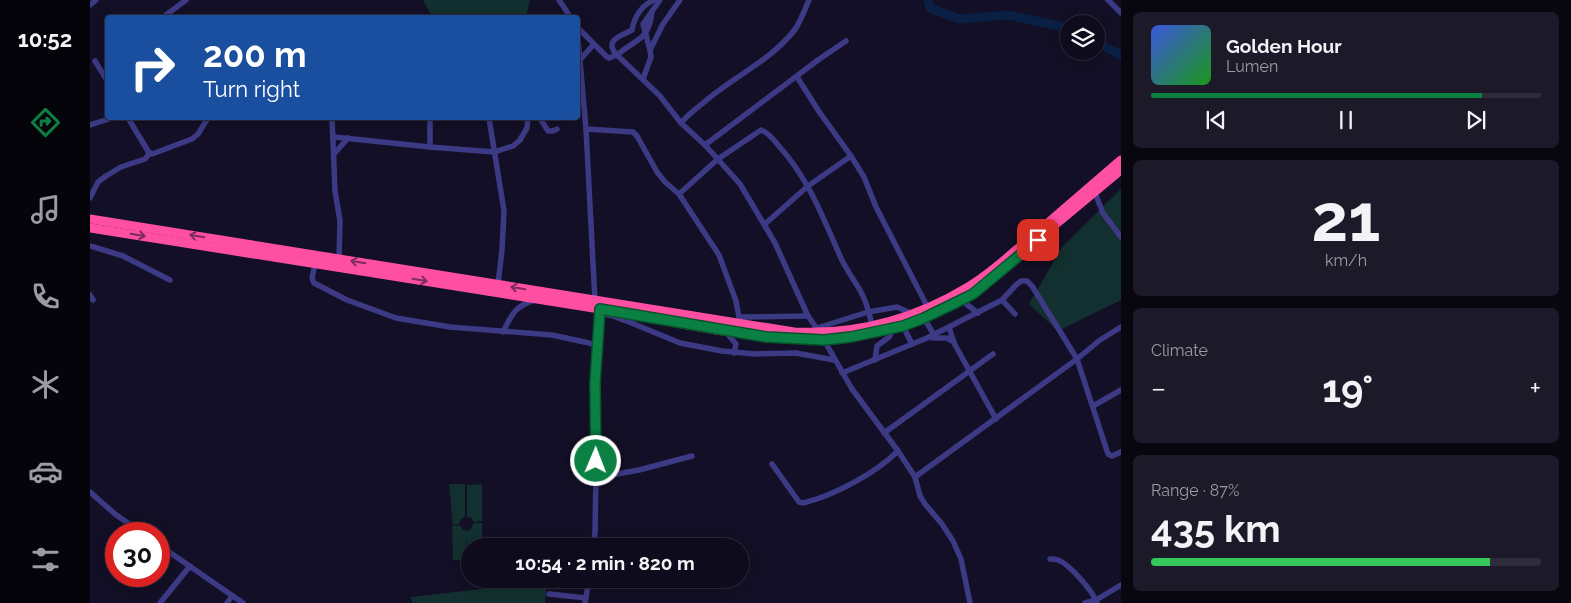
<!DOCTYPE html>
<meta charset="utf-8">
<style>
:root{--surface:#0e0b1c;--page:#1c1929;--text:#f1f3f6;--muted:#9b9ba3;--line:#2e2b3b;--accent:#0b8043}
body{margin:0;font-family:Raleway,sans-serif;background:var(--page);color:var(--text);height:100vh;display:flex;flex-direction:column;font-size:19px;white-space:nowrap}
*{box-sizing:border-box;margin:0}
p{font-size:16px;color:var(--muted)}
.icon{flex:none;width:28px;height:28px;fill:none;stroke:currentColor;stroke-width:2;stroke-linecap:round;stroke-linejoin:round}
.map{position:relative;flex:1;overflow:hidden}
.side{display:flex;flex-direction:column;gap:12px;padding:12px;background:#08060f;width:450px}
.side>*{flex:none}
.hud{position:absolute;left:15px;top:15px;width:475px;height:105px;border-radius:5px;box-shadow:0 2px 12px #0003,0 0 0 1px var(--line);background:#1a4fa0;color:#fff;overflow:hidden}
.buttons{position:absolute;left:970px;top:15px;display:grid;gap:10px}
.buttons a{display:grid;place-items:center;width:45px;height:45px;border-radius:50%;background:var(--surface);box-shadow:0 2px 12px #0003,0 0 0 1px var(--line);font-size:25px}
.speed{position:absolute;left:15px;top:522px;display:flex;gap:10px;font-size:25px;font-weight:700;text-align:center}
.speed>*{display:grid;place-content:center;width:65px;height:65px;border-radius:50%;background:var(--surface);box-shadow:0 2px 12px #0003,0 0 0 1px var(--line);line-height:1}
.speed .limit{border:8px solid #d22;background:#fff;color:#111}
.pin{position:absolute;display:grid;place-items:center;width:42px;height:42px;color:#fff;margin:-21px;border-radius:10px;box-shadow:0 2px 8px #0006}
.me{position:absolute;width:55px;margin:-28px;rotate:1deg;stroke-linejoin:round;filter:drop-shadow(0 0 4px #0008)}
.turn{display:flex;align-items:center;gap:18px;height:105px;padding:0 15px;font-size:22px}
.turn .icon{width:65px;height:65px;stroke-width:2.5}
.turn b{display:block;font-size:35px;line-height:42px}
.big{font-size:38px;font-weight:700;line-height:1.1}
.side .widget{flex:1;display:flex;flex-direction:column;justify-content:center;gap:8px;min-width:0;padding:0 18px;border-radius:8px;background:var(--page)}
.side .dial{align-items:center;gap:0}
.dial b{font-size:65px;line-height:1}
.song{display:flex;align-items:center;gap:15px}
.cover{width:60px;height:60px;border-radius:8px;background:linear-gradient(135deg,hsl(230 70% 55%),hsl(120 70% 35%))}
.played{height:5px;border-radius:2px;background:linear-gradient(90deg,var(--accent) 85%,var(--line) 85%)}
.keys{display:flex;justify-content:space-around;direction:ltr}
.heat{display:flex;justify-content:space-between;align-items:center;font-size:28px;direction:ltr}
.charge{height:8px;border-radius:4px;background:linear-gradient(90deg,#34c759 87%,var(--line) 0)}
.trip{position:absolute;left:371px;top:538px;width:288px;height:50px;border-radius:25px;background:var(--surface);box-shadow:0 2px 12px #0003,0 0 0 1px var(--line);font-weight:700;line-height:50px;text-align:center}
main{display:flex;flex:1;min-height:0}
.tabs{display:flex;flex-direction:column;width:90px;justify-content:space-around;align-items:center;background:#06040b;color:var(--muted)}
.tabs .icon{width:35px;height:35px}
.tabs .on{color:var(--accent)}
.tabs b{font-size:22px;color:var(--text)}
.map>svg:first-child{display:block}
.green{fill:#12302f}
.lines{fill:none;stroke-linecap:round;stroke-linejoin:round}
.river{stroke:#0a1f44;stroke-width:9}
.minor{stroke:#3d3a85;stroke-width:5.5}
.highway{stroke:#ff4fa3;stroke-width:9}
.oneway{stroke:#7d2c5e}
.route-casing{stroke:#07532c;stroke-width:12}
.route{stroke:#0b8043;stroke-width:9}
</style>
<main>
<nav class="tabs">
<b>10:52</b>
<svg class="icon on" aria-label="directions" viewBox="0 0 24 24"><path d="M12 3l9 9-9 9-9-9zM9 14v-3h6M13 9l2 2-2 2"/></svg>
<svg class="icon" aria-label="music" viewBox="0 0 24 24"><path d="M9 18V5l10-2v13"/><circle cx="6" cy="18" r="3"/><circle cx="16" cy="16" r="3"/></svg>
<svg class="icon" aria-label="phone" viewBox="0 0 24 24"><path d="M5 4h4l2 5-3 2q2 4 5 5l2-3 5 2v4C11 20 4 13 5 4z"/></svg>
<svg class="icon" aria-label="climate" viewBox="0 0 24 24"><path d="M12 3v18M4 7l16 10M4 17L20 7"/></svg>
<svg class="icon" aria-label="car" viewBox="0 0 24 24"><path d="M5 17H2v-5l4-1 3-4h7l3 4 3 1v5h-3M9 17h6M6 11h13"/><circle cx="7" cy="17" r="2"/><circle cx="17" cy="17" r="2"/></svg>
<svg class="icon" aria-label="filters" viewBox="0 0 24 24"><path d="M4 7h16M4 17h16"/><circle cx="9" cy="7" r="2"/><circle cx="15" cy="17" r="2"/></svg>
</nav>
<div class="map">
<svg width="1031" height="603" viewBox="0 0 1031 603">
<rect width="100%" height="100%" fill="#130f26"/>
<g class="green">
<polygon points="333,0 440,0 436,17 343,18"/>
<polygon points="1031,189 1031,300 968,331 939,304 972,247"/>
<polygon points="359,484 375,484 375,517 371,519 369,524 363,525"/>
<polygon points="392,484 392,521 384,522 381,518 377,517 377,485"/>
<polygon points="384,523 392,523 392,546 380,546 380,560 377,560 376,534 376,560 363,560 362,526 370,525 373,530 377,531 380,530"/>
<polygon points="444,583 457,583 455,603 322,603 321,597"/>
</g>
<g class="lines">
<g class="river">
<polyline points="838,0 840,8 869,19 918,15 969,26 979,30"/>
<polyline points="1006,42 1031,55"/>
</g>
<g class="minor">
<polyline points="469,0 481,18"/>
<polyline points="1018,0 1031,13"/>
<polyline points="0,5 6,0"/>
<path d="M562 11C559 41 547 38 527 55 513 40 531 36 542 30 544 17 552 5 564 0"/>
<polyline points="72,18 96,0"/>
<polyline points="488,28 517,57 519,58 527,55 570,96 591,123 615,145 650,184 685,243 718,316 730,333"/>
<polyline points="488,38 496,129 505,301"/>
<polyline points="560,50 553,24 570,0"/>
<polyline points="490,60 503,45"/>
<polyline points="5,61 18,82"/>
<polyline points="707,77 730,113 761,156"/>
<polyline points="553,79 561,57 560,50 573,24 590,0"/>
<polyline points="38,118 58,151 62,154 102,139 108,134 118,118"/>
<polyline points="242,118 245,191 250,221 249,259"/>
<polyline points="340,118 340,147"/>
<polyline points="399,118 414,211 412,250 408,284"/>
<polyline points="450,118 458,131 463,131 467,129"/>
<path d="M591 123C599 113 610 106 619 98 647 75 684 58 706 28 711 20 715 9 719 0"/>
<polyline points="0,125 22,118"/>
<polyline points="496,129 543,132 547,136 567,172 575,182 589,194"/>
<polyline points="244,137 340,147 404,152 423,146 430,140 437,128 438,118"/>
<polyline points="615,145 728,60 756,41"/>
<polyline points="244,154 258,138"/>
<polyline points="1005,193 1013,213 1031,237"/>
<polyline points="0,198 8,182 16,176 31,167 55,159 60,153"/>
<polyline points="675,224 718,186 761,156 774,177 786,207 838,308"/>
<polyline points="0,246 33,256 80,280"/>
<polyline points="225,264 222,278 224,283 257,300 306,318 360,327 462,335 499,343 507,346"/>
<polyline points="0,295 3,300"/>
<polyline points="871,300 888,313"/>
<polyline points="912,300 926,285 931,281 937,281 942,286 987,359 1018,454 1022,456 1031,452"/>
<polyline points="509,313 523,316 544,324 590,343 632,351 665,354 706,353 744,360"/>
<polyline points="649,317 718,316"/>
<polyline points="834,318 844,335"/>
<path d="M650 323 646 301 629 255 589 194 628 159 671 130C678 132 683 139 688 145 718 178 732 215 750 256 756 270 766 282 773 296 777 305 780 316 782 326"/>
<polyline points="813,326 822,344"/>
<polyline points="859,327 864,343 906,419"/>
<polyline points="727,328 778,312 807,307 823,314"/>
<polyline points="637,331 640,337 646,344 644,353"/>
<path d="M413 332C422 314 425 306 445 300"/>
<polyline points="842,338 857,338 864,342"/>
<polyline points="734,340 762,389 808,451 825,477 830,496 835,504 852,524 863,541 871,559 880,603"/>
<polyline points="785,360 787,346 799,337 803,329"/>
<polyline points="752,373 837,338 912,300 925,314"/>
<polyline points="1003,406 1031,390"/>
<polyline points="794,433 903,354"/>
<path d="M682 464 709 502 713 503C743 496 786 473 808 451"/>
<polyline points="825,477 987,359 1010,340 1031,327"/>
<polyline points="505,478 549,470 602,456"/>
<polyline points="0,492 25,514 53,534"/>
<polyline points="69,545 153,603"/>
<polyline points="503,546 505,532 507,410 505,383 509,311"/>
<path d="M960 559C962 559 965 559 968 560 979 564 1003 591 1007 603"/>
<polyline points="459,594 496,598"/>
<polyline points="70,603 100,566"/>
<polyline points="137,603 142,596"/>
<polyline points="495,603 499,579"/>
<polyline points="995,603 1006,600 1031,585"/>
</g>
<g class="highway">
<path d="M0 219 704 332C766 335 825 319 878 287 902 273 923 252 944 235 973 210 1002 185 1031 160"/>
<polyline points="0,228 510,309 626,330 677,337 734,340 784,333 813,326 834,318 883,293 1031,170"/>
</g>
</g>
<defs><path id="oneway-shaft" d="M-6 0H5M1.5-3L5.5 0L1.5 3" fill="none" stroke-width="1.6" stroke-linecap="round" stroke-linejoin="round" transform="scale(1.25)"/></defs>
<g class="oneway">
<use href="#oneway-shaft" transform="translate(48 235) rotate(9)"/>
<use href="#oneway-shaft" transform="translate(107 236) rotate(-171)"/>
<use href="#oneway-shaft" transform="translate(268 262) rotate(-171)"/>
<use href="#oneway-shaft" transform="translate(330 280) rotate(9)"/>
<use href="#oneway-shaft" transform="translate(428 288) rotate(-170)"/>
</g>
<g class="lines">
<defs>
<polyline id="route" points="506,461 505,383 510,309 676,337 734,340 761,337 813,326 834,318 867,302 883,294 948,240"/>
</defs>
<use href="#route" class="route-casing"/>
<use href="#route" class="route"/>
</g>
</svg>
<div class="buttons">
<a><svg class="icon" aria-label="layers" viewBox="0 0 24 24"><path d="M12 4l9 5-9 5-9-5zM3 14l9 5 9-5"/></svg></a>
</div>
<div class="speed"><div class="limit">30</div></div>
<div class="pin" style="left:948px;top:240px;background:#d93025"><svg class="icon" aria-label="arrive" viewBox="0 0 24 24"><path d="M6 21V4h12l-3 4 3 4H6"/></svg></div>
<svg class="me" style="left:506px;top:461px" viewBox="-20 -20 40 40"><circle r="17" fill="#0b8043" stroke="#fff" stroke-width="3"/><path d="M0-11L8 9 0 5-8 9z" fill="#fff"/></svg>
<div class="trip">10:54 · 2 min · 820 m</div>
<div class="hud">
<div class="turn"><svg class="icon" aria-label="right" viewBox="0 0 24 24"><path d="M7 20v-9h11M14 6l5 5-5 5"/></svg><div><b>200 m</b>Turn right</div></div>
</div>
</div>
<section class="side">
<div class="widget">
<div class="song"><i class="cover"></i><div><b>Golden Hour</b><p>Lumen</p></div></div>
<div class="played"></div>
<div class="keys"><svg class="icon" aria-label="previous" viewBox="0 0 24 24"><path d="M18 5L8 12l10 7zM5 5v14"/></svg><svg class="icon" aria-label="pause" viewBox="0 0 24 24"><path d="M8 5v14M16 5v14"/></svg><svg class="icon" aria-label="next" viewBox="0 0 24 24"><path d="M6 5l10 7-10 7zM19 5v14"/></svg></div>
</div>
<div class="widget dial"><b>21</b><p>km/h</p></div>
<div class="widget"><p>Climate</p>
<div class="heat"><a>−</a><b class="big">19°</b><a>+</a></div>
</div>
<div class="widget"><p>Range · 87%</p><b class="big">435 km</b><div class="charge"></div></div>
</section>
</main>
